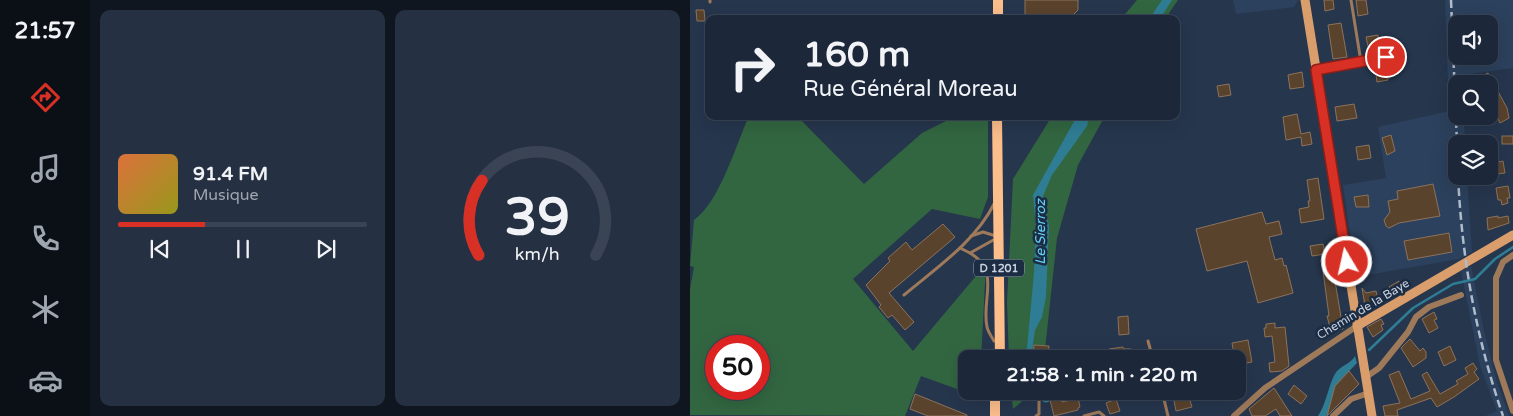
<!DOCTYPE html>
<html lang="fr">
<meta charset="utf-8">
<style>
:root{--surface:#1c283a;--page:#253042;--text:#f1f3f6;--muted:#a0a6af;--line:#3a4454;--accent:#d93025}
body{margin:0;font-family:"Varela Round",sans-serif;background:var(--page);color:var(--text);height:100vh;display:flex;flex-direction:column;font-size:19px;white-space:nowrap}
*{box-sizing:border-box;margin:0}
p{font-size:16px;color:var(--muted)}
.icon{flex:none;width:28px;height:28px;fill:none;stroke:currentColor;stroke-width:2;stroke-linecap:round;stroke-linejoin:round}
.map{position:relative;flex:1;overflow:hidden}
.panel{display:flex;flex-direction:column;gap:10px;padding:10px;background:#0f1620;width:600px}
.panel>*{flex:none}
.top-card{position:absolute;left:15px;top:15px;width:475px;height:105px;border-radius:10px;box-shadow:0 5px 20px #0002,0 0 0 1px var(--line);background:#1c283a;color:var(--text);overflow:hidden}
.buttons{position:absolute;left:758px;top:15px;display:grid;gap:10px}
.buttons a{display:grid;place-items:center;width:50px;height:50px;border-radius:10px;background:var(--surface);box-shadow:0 5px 20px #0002,0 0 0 1px var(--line);font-size:25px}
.speed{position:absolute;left:15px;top:335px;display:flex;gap:10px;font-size:25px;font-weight:700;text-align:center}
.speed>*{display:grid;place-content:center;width:65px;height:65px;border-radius:50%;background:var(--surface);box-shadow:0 5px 20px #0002,0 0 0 1px var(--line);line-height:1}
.speed .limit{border:8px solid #d22;background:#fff;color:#111}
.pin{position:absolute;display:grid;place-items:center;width:42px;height:42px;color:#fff;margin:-21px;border:2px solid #fff;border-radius:50%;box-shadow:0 1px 5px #0007}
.me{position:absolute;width:55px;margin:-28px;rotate:351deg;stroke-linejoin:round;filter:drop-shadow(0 0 4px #0008)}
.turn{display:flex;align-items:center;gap:18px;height:105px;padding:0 15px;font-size:22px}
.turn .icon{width:65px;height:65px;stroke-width:2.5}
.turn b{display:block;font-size:35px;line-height:42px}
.panel .tile{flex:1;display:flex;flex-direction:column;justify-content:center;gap:8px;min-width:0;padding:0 18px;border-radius:10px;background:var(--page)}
.panel .dial{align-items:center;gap:0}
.dial svg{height:130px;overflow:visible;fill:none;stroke:var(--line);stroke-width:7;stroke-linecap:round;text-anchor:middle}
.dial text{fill:var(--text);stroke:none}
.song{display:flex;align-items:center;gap:15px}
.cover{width:60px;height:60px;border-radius:8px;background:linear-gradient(135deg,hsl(20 70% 55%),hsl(60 70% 35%))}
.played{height:5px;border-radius:2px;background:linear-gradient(90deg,var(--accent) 35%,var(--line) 35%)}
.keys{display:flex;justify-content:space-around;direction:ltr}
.panel .tiles{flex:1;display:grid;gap:10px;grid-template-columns:repeat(2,1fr)}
.trip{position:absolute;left:268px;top:350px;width:288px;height:50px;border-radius:10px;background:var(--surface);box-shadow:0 5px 20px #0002,0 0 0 1px var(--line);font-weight:700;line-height:50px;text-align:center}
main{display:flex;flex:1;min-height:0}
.tab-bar{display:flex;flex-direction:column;width:90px;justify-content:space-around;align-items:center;background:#0b1017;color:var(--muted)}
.tab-bar .icon{width:35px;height:35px}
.tab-bar .on{color:var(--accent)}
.tab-bar b{font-size:22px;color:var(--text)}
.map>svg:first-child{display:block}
.built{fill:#2c415d;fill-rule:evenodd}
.green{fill:#326641;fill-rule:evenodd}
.water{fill:#2f7d95}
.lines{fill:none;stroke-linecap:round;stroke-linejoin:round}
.stream{stroke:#2f7d95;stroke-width:2.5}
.canal{stroke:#2f7d95;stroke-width:9}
.building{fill:#5a432d;stroke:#8c725c}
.lane{stroke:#9e795a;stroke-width:3}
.street{stroke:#9e795a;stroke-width:6}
.secondary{stroke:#d99e6b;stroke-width:9}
.primary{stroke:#fcbe8b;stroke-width:10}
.rail{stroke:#b0bbcb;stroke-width:2.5;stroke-dasharray:8 4;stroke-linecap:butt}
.route-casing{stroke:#8d1f18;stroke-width:12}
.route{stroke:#d93025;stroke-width:9}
.labels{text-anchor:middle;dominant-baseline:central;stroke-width:5;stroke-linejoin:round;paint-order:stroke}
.shield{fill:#1c2c43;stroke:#94a0b2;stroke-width:1}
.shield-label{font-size:11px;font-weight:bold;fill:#c8d2e1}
.street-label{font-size:12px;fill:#c8d2e1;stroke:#1c2c43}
.water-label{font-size:14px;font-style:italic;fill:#60cff3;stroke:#1c2c43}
</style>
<main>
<nav class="tab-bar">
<b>21:57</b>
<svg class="icon on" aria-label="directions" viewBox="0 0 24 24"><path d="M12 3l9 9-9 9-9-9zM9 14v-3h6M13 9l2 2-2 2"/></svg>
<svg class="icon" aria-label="music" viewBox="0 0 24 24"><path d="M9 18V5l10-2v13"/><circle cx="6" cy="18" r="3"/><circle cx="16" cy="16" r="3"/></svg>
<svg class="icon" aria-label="phone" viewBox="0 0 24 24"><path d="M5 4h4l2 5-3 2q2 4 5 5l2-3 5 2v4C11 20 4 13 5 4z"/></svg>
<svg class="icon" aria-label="climate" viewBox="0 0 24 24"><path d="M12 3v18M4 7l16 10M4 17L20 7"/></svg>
<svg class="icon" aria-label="car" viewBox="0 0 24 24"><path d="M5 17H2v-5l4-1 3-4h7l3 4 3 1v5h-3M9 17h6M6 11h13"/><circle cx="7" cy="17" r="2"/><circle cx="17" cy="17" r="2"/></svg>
</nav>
<section class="panel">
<div class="tiles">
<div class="tile">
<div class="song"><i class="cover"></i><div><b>91.4 FM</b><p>Musique</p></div></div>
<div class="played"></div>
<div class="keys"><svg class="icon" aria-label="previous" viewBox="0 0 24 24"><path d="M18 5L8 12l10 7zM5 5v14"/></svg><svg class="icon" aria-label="pause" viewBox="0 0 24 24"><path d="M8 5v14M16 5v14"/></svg><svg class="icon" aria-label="next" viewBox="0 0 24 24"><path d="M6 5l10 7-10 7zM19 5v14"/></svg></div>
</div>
<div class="tile dial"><svg viewBox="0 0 100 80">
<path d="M14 69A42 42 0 1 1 86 69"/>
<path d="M14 69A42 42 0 0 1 16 23" stroke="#d93025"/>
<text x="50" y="56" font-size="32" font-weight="700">39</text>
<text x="50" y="72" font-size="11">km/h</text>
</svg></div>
</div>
</section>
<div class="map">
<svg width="823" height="416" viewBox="0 0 823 416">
<rect width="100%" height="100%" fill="#26364d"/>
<g class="built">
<polygon points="543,0 608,0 604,7 546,14"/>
<path d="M755 0H823V68L772 75V84H766V116H774L775 144H766V176H777L782 252 769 259 666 277 653 185 696 178 688 127 759 111ZM766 24H799V56H766Z"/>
<polygon points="781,266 794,331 807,382 819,416 795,416 807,411 790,366 771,271"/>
</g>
<g class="green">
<polygon points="447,0 488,0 475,19 431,19"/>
<path d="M59 116H107L174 184 232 133 266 116H298V197L290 219 242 209 163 279 223 351 296 264 291 359H276V391H289V397L231 376 215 416 0 415V289L4 267 0 266 4 220C29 203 46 145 59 116ZM26 346H69V389H26Z"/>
<polygon points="362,116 415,116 388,165 367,238 354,359 319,359 317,302 323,179"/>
<polygon points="321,391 344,391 323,409"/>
</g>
<g class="water">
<polygon points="472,0 482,0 470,19 459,19"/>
<polygon points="387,116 399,116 397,126 362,175 353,196 359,226 356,297 352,317 345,330 341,359 336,359 344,273 346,226 343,195"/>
<path d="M665 356 667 363 645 386 640 411 636 416H628C637 403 639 381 647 371 653 365 661 363 665 356Z"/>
</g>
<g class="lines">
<polyline class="stream" points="679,350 723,308 763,284 785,279 805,259 823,247"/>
<polyline class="canal" points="356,398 356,391"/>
</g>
<g class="building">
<polygon points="335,0 388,0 388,10 379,19 335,19"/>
<polygon points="634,0 643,0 644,9 635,11"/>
<polygon points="666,0 676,0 678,14 668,16"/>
<polygon points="6,10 14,10 15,21 7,21"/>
<polygon points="651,23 657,57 643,59 638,25"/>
<polygon points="688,35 690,49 679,51 676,37"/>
<polygon points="696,64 698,80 687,82 685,68"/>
<polygon points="612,72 614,87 600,89 598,75"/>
<polygon points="798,73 817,108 819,118 810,123 799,102 799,84 789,84 787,79"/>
<polygon points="539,84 541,95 529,97 527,86"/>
<polygon points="664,104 667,118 647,121 645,107"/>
<polygon points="607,114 611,134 620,132 622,144 612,146 611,137 596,140 593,117"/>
<polygon points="701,135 705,151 697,155 692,138"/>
<rect x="812" y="136" width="11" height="8"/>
<polygon points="679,145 681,158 668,160 666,147"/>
<polygon points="813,161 815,173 799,175 799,164"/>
<polygon points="628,178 634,219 611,223 609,209 619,207 618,201 620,201 617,180"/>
<polygon points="743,184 750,216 709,223 699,228 696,226 694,220 700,212 698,201 708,199 707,191"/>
<polygon points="818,186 820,198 817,198 818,203 812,205 811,200 808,200 806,188"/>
<polygon points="678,195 679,207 666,207 664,197"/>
<polygon points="572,212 576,224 589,221 592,234 579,237 585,260 592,258 594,266 596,265 603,293 568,303 557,261 517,271 506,229"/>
<polygon points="808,216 808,218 818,216 819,223 798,230 797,218"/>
<polygon points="253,224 265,237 199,293 224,322 215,330 202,315 198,318 189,307 191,305 176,285 200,261 198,258 216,242 222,250"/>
<polygon points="759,233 762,252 718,260 714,241"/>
<polygon points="633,244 635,254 622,256 620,246"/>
<polygon points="643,269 653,329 641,331 637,316 639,316 633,271"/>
<polygon points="709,281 714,290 705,296 699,287"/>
<polygon points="672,288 676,293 686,291 689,304 675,306"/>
<polygon points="744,312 747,319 744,320 748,328 739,333 732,319"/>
<polygon points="438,316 439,334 429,335 428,317"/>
<polygon points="691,319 694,324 691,325 693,330 683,337 677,327"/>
<polygon points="585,323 585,328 595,327 599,366 592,371 580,372 579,363 585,362 582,336 575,337 574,328 576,328 576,324"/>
<polygon points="720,339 730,351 733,348 736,352 736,358 723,367 711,348"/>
<polygon points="558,340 562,362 546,365 542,343"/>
<polygon points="344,345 359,346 358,359 343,359"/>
<polygon points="760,346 766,360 754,366 748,352"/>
<polygon points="433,347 434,349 441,349 443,359 410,359 419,349"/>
<polygon points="783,363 787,369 784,372 789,379 764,397 747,407 741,398 707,410 708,416 695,416 693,406 710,403 699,375 709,371 721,399 740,391 732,375 737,372 750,394 768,384 766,381 778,374 775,368"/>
<polygon points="659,371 669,384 637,416 645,386"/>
<polygon points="604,385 617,396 611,404 598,394"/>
<polygon points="584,388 602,416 590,416 586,409 575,416 562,416 559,409"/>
<polygon points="482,391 497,391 502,407 486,411"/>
<polygon points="225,394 277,415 277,416 238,416 220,409"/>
<polygon points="369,394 372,402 388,398 390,407 388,408 388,410 364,416 359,396"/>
<polygon points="426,399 430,411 420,414 416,403"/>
</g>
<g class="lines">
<g class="lane">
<polyline points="20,0 20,2"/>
<polyline points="661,0 671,62"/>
<polyline points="626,69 696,57"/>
<polyline points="281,236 293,232 306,236"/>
<polyline points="270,248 280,253 307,238"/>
<path d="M280 253C311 271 291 299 297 327 298 332 302 337 304 341"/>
<path d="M214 295C246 268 285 242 304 204"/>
<polyline points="458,341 463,359"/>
<polyline points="472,391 478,416"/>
<polyline points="346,416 349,414 349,395"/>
<polyline points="394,416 409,412 414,416"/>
</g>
<g class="street">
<polyline points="823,255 813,262 806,278 806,360 823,411"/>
<polyline points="676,377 689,368 718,332 726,317 739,307 771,295"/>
<polyline points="544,416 575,388 667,326"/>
<polyline points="643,416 661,399 679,393"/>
</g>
<g class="secondary">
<polyline points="615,0 682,416"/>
<polyline points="667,326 823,235"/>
</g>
<g class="primary">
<polyline points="308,19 308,0"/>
<polyline points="307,116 310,359"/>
<polyline points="305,391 305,416"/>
</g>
<g class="rail">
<polyline points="761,0 767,144"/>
<path d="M768 176C772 260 786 337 813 416"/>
</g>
</g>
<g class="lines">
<defs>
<polyline id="route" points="657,262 626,70 696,57"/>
</defs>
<use href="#route" class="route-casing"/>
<use href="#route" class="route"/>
</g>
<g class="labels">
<rect class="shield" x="284" y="259.5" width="50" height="17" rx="4"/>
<g class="shield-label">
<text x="309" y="268">D 1201</text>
</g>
<g class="street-label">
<text transform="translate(673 309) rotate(-31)">Chemin de la Baye</text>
</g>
<g class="water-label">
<text transform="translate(350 232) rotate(-90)">Le Sierroz</text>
</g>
</g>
</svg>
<div class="buttons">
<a><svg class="icon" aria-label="sound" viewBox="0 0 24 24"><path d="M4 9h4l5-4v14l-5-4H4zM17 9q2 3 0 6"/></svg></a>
<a><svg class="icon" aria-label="search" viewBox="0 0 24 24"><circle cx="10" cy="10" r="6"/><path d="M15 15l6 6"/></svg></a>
<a><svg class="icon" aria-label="layers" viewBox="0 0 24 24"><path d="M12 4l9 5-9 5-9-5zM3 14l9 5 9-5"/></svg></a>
</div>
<div class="speed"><div class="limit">50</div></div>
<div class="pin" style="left:696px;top:57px;background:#d93025"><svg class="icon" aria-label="arrive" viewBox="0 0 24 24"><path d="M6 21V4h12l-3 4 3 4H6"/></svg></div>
<svg class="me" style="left:657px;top:262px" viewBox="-20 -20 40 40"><circle r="17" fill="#d93025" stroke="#fff" stroke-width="3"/><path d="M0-11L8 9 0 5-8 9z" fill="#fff"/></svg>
<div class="trip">21:58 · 1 min · 220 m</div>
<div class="top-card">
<div class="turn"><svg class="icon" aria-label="right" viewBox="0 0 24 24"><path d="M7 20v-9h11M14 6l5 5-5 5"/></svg><div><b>160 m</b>Rue Général Moreau</div></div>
</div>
</div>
</main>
